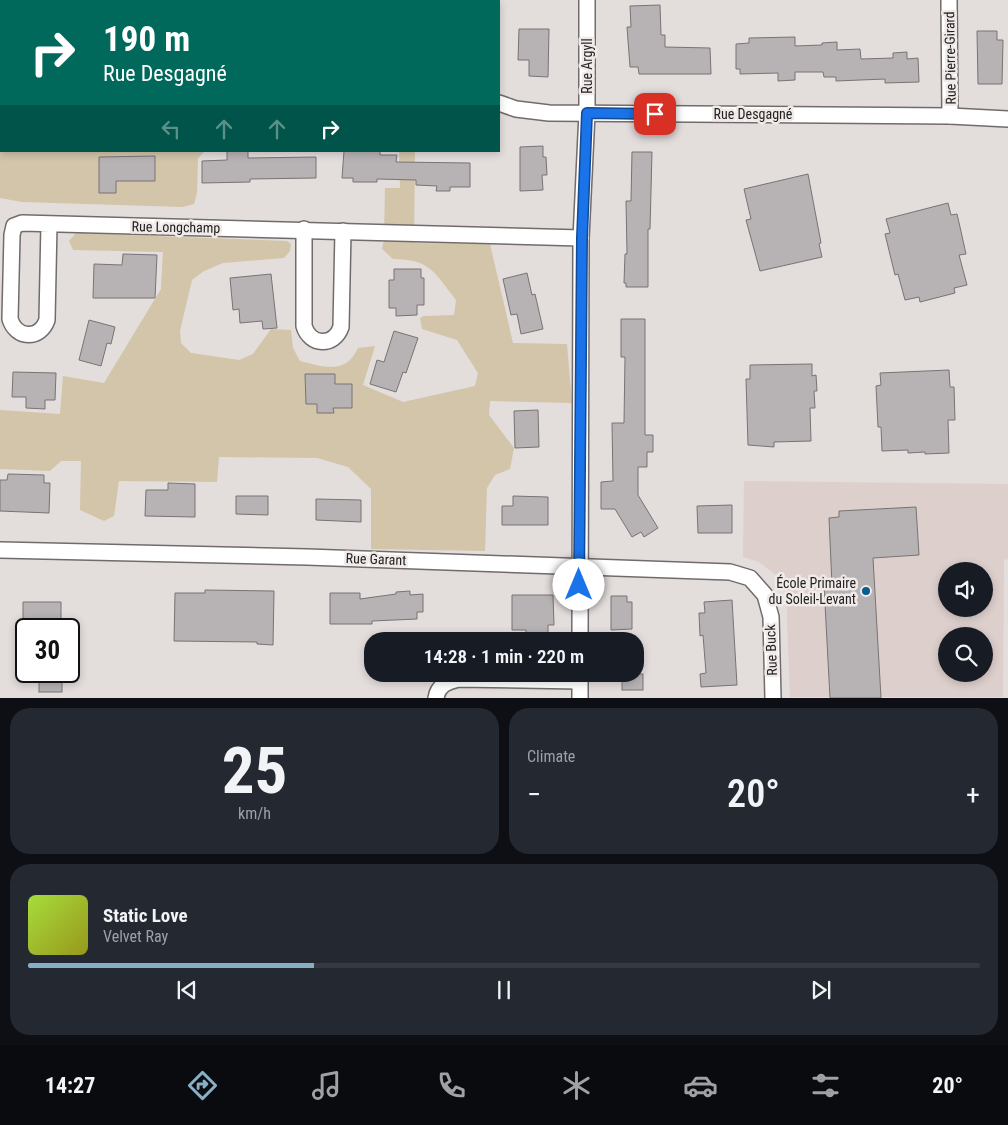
<!DOCTYPE html>
<meta charset="utf-8">
<style>
:root{--surface:#171b24;--page:#242831;--text:#f1f3f6;--muted:#9ea1a6;--line:#363941;--accent:#88afc7}
body{margin:0;font-family:"Roboto Condensed",sans-serif;background:var(--page);color:var(--text);height:100vh;display:flex;flex-direction:column;font-size:19px;white-space:nowrap}
*{box-sizing:border-box;margin:0}
p{font-size:16px;color:var(--muted)}
.icon{flex:none;width:28px;height:28px;fill:none;stroke:currentColor;stroke-width:2;stroke-linecap:round;stroke-linejoin:round}
.map{position:relative;height:698px;overflow:hidden}
.side{display:flex;flex-direction:column;gap:10px;padding:10px;background:#0d0f14;flex:1}
.side>*{flex:none}
.guide{position:absolute;left:0px;top:0px;width:500px;height:152px;box-shadow:0 2px 8px #0003;background:#00695c;color:#fff;overflow:hidden}
.fabs{position:absolute;left:938px;top:562px;display:grid;gap:10px}
.fabs a{display:grid;place-items:center;width:55px;height:55px;border-radius:50%;background:var(--surface);box-shadow:0 2px 8px #0003;font-size:25px}
.speed{position:absolute;left:15px;top:618px;display:flex;gap:10px;font-size:25px;font-weight:700;text-align:center}
.speed>*{display:grid;place-content:center;width:65px;height:65px;border-radius:50%;background:var(--surface);box-shadow:0 2px 8px #0003;line-height:1}
.speed .limit{border:2px solid #111;border-radius:8px;background:#fff;color:#111}
.pin{position:absolute;display:grid;place-items:center;width:42px;height:42px;color:#fff;margin:-21px;border-radius:10px;box-shadow:0 2px 8px #0006}
.me{position:absolute;width:55px;margin:-28px;rotate:0deg;stroke-linejoin:round;filter:drop-shadow(0 0 4px #0008)}
.turn{display:flex;align-items:center;gap:18px;height:105px;padding:0 20px;font-size:22px}
.turn .icon{width:65px;height:65px;stroke-width:2.5}
.turn b{display:block;font-size:35px;line-height:42px}
.lanes{display:flex;align-items:center;height:48px;padding:0 20px;background:#0003;justify-content:center;gap:25px;direction:ltr}
.lanes .off{opacity:.35}
.big{font-size:38px;font-weight:600;line-height:1.1}
.side .card{flex:1;display:flex;flex-direction:column;justify-content:center;gap:8px;min-width:0;padding:0 18px;border-radius:20px;background:var(--page)}
.side .dial{align-items:center;gap:0}
.dial b{font-size:65px;line-height:1}
.song{display:flex;align-items:center;gap:15px}
.cover{width:60px;height:60px;border-radius:8px;background:linear-gradient(135deg,hsl(80 70% 55%),hsl(60 70% 35%))}
.played{height:5px;border-radius:2px;background:linear-gradient(90deg,var(--accent) 30%,var(--line) 30%)}
.keys{display:flex;justify-content:space-around;direction:ltr}
.heat{display:flex;justify-content:space-between;align-items:center;font-size:28px;direction:ltr}
.side .tiles{flex:1;display:grid;gap:10px;grid-template-columns:1fr 1fr}
.card:last-child{grid-column:span 2}
.trip{position:absolute;left:364px;top:632px;width:280px;height:50px;border-radius:20px;background:var(--surface);box-shadow:0 2px 8px #0003;font-weight:600;line-height:50px;text-align:center}
.menu{display:flex;height:80px;justify-content:space-around;align-items:center;background:#090b0e;color:var(--muted)}
.menu .icon{width:35px;height:35px}
.menu .selected{color:var(--accent)}
.menu b{font-size:22px;color:var(--text)}
.map>svg:first-child{display:block}
.built{fill:#ddcfcc;fill-rule:evenodd}
.green{fill:#d2c5a9}
.building{fill:#b7b2b3;stroke:#787374}
.lines{fill:none;stroke-linecap:round;stroke-linejoin:round}
.street-casing{stroke:#716c6b;stroke-width:18}
.street{stroke:#fff;stroke-width:15}
.route-casing{stroke:#114b97;stroke-width:12}
.route{stroke:#1a73e8;stroke-width:9}
.poi-dot{fill:#085c8e;stroke:#f0eae9;stroke-width:2}
.labels{text-anchor:middle;dominant-baseline:central;stroke-width:5;stroke-linejoin:round;paint-order:stroke}
.street-label{font-size:14px;fill:#232121;stroke:#f0eae9}
.poi-label{font-size:14px;fill:#232121;stroke:#f0eae9;text-anchor:end}
</style>
<div class="map">
<svg width="1008" height="698" viewBox="0 0 1008 698">
<rect width="100%" height="100%" fill="#e3dddc"/>
<path class="built" d="M744 481 1008 484V559L1004 560 1003 697H790L786 587 782 580 759 562 743 557ZM946 571H984V609H946ZM946 636H984V674H946Z"/>
<g class="green">
<polygon points="0,92 1,151 205,151 198,158 197,193 194,204 183,207 22,202 0,198"/>
<path d="M399 151H415L414 243 490 244 513 343 567 344 572 403 490 401 489 415 514 448 510 469 495 475 487 488 485 551 371 549V489L348 467 317 458 219 457 217 482 119 481 114 516 104 521 80 510 81 461H61L50 471 0 469V410L60 414 63 376 104 383 161 289 163 252 73 250 69 241 76 233 287 241 291 244 290 251 284 258 223 263 204 271 192 280 180 331 181 343 191 353 239 360 253 354 271 329 291 330 293 348 300 361C323 367 346 375 358 348L375 346 363 385 403 402 475 386 478 373 457 340 422 329 420 318 424 316 454 315 456 300C435 273 430 259 393 259L382 249 384 240 385 188H400Z"/>
</g>
<g class="building">
<polygon points="660,5 661,35 665,35 665,47 710,48 711,74 639,74 638,67 630,67 627,27 631,27 630,6"/>
<polygon points="519,29 549,29 548,77 529,76 529,60 518,60"/>
<polygon points="977,31 997,31 997,40 1003,40 1002,84 978,84"/>
<polygon points="795,37 795,46 822,45 822,43 837,42 837,50 860,49 861,59 893,58 893,53 907,52 907,59 918,58 919,82 885,83 885,79 836,81 836,77 824,77 823,72 795,72 795,80 778,81 778,73 740,74 740,69 736,69 736,44 749,43 749,38"/>
<polygon points="543,146 543,157 546,157 547,175 542,175 543,190 520,191 520,147"/>
<polygon points="229,151 248,151 248,158 316,157 316,178 250,179 250,182 202,183 202,161 227,160 227,152"/>
<polygon points="344,151 380,151 380,155 397,155 396,162 470,163 470,187 450,187 450,191 436,191 437,186 416,185 416,180 377,179 377,182 353,182 353,178 342,178"/>
<polygon points="632,152 652,152 650,229 648,229 648,287 626,287 626,283 624,283 625,254 627,254 626,201 631,201"/>
<polygon points="155,156 155,181 116,181 116,193 99,193 99,157"/>
<polygon points="808,174 821,243 819,244 822,257 760,271 746,220 751,219 744,189"/>
<polygon points="948,203 951,215 957,214 960,227 966,254 959,255 967,285 954,288 955,293 920,302 919,297 905,300 898,274 895,275 885,234 890,233 886,219"/>
<polygon points="123,254 157,255 155,298 93,298 94,264 122,265"/>
<polygon points="394,269 421,269 421,278 424,278 424,305 417,305 417,315 396,316 396,308 389,308 389,280 394,280"/>
<polygon points="527,273 532,295 535,294 543,329 521,334 517,314 511,315 503,279"/>
<polygon points="271,274 277,328 263,329 262,321 240,323 239,309 233,310 230,278"/>
<polygon points="621,319 645,319 645,435 653,435 653,452 647,452 647,467 638,467 638,495 658,528 644,537 641,532 632,537 615,509 601,509 601,482 613,481 612,423 624,423 625,357 621,357"/>
<polygon points="89,320 115,327 111,344 107,343 101,366 79,360"/>
<polygon points="394,331 418,338 406,373 403,372 396,392 370,384 377,360 384,362"/>
<polygon points="812,364 812,376 816,375 817,391 814,391 815,408 810,408 811,441 774,442 774,447 748,445 746,379 750,379 750,365"/>
<polygon points="949,370 950,387 954,387 955,420 948,420 949,453 925,454 925,452 908,453 908,450 882,451 881,427 878,427 876,386 881,385 880,373"/>
<polygon points="13,372 56,373 55,400 45,400 45,409 26,408 26,397 12,397"/>
<polygon points="305,374 335,374 335,384 352,384 352,408 333,408 334,413 317,413 317,404 306,404"/>
<polygon points="538,410 539,447 515,448 514,411"/>
<polygon points="8,474 44,475 44,483 50,483 49,513 0,511 0,480 7,480"/>
<polygon points="168,483 195,484 195,517 145,516 146,490 168,490"/>
<polygon points="236,496 268,496 268,515 236,514"/>
<polygon points="513,496 548,497 548,525 502,525 502,506 513,506"/>
<polygon points="316,499 361,500 361,522 316,520"/>
<polygon points="732,505 732,533 698,533 697,506"/>
<polygon points="916,507 919,555 873,558 881,698 830,698 824,585 832,585 829,518 839,517 839,511"/>
<polygon points="205,590 274,591 273,645 257,644 257,642 174,641 175,593 205,593"/>
<polygon points="410,591 410,595 423,594 423,612 417,612 417,619 372,621 372,624 330,624 330,593 360,593 360,599 396,594 396,592"/>
<polygon points="512,595 553,595 554,625 548,625 548,635 526,636 526,630 512,630"/>
<polygon points="611,596 627,596 627,602 632,602 632,629 611,630"/>
<polygon points="732,600 737,685 701,687 700,674 706,673 703,635 700,636 699,613 705,613 704,602"/>
<polygon points="23,602 61,602 61,629 27,629 26,623 23,623"/>
<rect x="39" y="671" width="23" height="21"/>
<rect x="622" y="674" width="21" height="16"/>
</g>
<g class="lines">
<defs>
<g id="street">
<polyline points="334,0 336,1"/>
<polyline points="949,0 950,116"/>
<polyline points="499,103 516,109 549,113 950,116 1008,119"/>
<path d="M49 224 47 320C40 340 16 339 10 319L12 235 14 226 22 223 581 238"/>
<path d="M304 229V326C310 346 334 347 341 327L343 231"/>
<polyline points="0,550 307,557 730,572 750,578 765,595 771,617 773,698"/>
<polyline points="580,641 581,238 587,113 587,0"/>
<polyline points="580,674 580,698"/>
<path d="M436 698C438 685 447 682 458 679L580 681"/>
</g>
</defs>
<use href="#street" class="street-casing"/>
<use href="#street" class="street"/>
</g>
<g class="lines">
<defs>
<polyline id="route" points="579,585 582,238 587,113 655,114"/>
</defs>
<use href="#route" class="route-casing"/>
<use href="#route" class="route"/>
</g>
<circle class="poi-dot" cx="866" cy="591" r="5"/>
<g class="labels">
<g class="street-label">
<text transform="translate(950 58) rotate(-91)">Rue Pierre-Girard</text>
<text transform="translate(587 66) rotate(-90)">Rue Argyll</text>
<text x="753" y="114">Rue Desgagné</text>
<text transform="translate(176 227) rotate(1)">Rue Longchamp</text>
<text transform="translate(376 559) rotate(2)">Rue Garant</text>
<text transform="translate(771 650) rotate(-92)">Rue Buck</text>
</g>
<g class="poi-label">
<text x="856" y="583">École Primaire<tspan x="856" dy="16">du Soleil-Levant</tspan></text>
</g>
</g>
</svg>
<div class="fabs">
<a><svg class="icon" aria-label="sound" viewBox="0 0 24 24"><path d="M4 9h4l5-4v14l-5-4H4zM17 9q2 3 0 6"/></svg></a>
<a><svg class="icon" aria-label="search" viewBox="0 0 24 24"><circle cx="10" cy="10" r="6"/><path d="M15 15l6 6"/></svg></a>
</div>
<div class="speed"><div class="limit">30</div></div>
<div class="pin" style="left:655px;top:114px;background:#d93025"><svg class="icon" aria-label="arrive" viewBox="0 0 24 24"><path d="M6 21V4h12l-3 4 3 4H6"/></svg></div>
<svg class="me" style="left:579px;top:585px" viewBox="-20 -20 40 40"><circle r="19" fill="#fff"/><path d="M0-13L10 11 0 6-10 11z" fill="#1a73e8"/></svg>
<div class="trip">14:28 · 1 min · 220 m</div>
<div class="guide">
<div class="turn"><svg class="icon" aria-label="right" viewBox="0 0 24 24"><path d="M7 20v-9h11M14 6l5 5-5 5"/></svg><div><b>190 m</b>Rue Desgagné</div></div>
<div class="lanes"><svg class="icon off" aria-label="left" viewBox="0 0 24 24"><path d="M17 20v-9H6M10 6l-5 5 5 5"/></svg><svg class="icon off" aria-label="ahead" viewBox="0 0 24 24"><path d="M12 20V5M6 11l6-6 6 6"/></svg><svg class="icon off" aria-label="ahead" viewBox="0 0 24 24"><path d="M12 20V5M6 11l6-6 6 6"/></svg><svg class="icon" aria-label="right" viewBox="0 0 24 24"><path d="M7 20v-9h11M14 6l5 5-5 5"/></svg></div>
</div>
</div>
<section class="side">
<div class="tiles">
<div class="card dial"><b>25</b><p>km/h</p></div>
<div class="card"><p>Climate</p>
<div class="heat"><a>−</a><b class="big">20°</b><a>+</a></div>
</div>
<div class="card">
<div class="song"><i class="cover"></i><div><b>Static Love</b><p>Velvet Ray</p></div></div>
<div class="played"></div>
<div class="keys"><svg class="icon" aria-label="previous" viewBox="0 0 24 24"><path d="M18 5L8 12l10 7zM5 5v14"/></svg><svg class="icon" aria-label="pause" viewBox="0 0 24 24"><path d="M8 5v14M16 5v14"/></svg><svg class="icon" aria-label="next" viewBox="0 0 24 24"><path d="M6 5l10 7-10 7zM19 5v14"/></svg></div>
</div>
</div>
</section>
<nav class="menu">
<b>14:27</b>
<svg class="icon selected" aria-label="directions" viewBox="0 0 24 24"><path d="M12 3l9 9-9 9-9-9zM9 14v-3h6M13 9l2 2-2 2"/></svg>
<svg class="icon" aria-label="music" viewBox="0 0 24 24"><path d="M9 18V5l10-2v13"/><circle cx="6" cy="18" r="3"/><circle cx="16" cy="16" r="3"/></svg>
<svg class="icon" aria-label="phone" viewBox="0 0 24 24"><path d="M5 4h4l2 5-3 2q2 4 5 5l2-3 5 2v4C11 20 4 13 5 4z"/></svg>
<svg class="icon" aria-label="climate" viewBox="0 0 24 24"><path d="M12 3v18M4 7l16 10M4 17L20 7"/></svg>
<svg class="icon" aria-label="car" viewBox="0 0 24 24"><path d="M5 17H2v-5l4-1 3-4h7l3 4 3 1v5h-3M9 17h6M6 11h13"/><circle cx="7" cy="17" r="2"/><circle cx="17" cy="17" r="2"/></svg>
<svg class="icon" aria-label="filters" viewBox="0 0 24 24"><path d="M4 7h16M4 17h16"/><circle cx="9" cy="7" r="2"/><circle cx="15" cy="17" r="2"/></svg>
<b>20°</b>
</nav>
